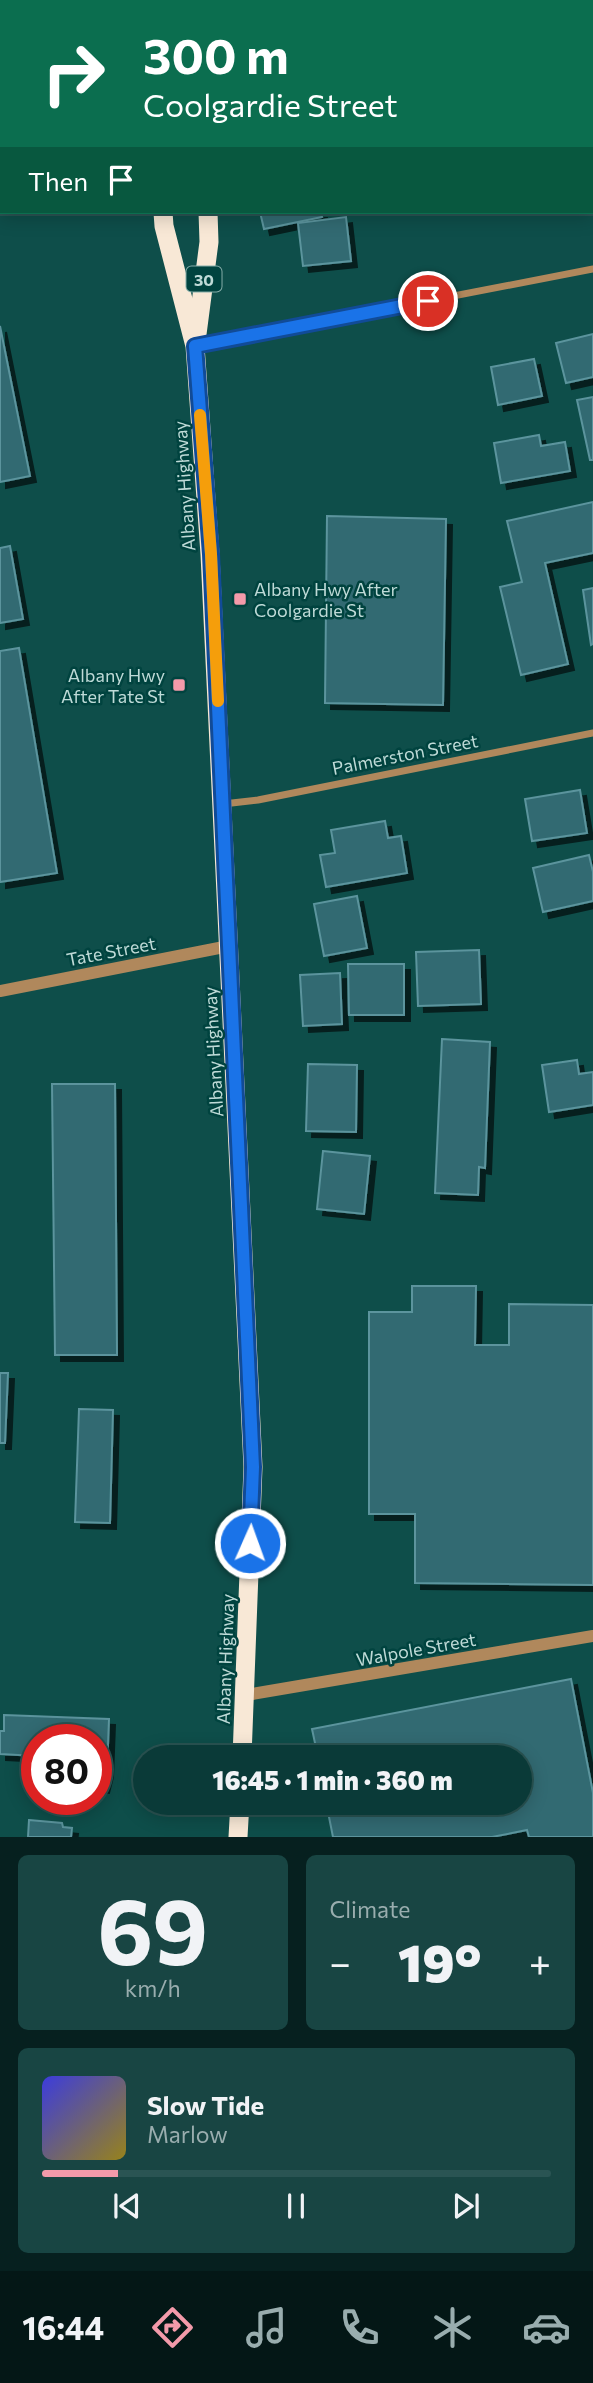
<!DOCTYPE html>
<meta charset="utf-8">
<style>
:root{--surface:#0a3a38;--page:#184543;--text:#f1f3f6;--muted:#99adae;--line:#2a5453;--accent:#f39aaa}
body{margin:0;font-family:Commissioner,sans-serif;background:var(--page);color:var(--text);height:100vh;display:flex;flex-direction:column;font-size:26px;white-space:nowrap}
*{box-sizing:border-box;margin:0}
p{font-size:23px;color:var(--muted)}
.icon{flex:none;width:38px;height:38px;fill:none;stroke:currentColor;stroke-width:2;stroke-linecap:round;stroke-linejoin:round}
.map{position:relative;height:1837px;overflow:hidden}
.sheet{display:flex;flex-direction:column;gap:18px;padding:18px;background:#06201f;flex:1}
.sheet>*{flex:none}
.top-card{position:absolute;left:0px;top:0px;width:593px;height:214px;box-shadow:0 4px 18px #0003,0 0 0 2px var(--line);background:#0b6e4f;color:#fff;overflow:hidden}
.speed{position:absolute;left:21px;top:1724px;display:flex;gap:14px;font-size:35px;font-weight:700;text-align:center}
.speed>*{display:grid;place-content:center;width:91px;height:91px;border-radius:50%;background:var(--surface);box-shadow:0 4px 18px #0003,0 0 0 2px var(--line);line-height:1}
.speed .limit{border:10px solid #d22;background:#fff;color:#111}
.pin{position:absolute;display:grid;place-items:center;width:60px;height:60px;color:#fff;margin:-30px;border:4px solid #fff;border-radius:50%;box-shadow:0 2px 7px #0007}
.me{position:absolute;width:77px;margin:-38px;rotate:2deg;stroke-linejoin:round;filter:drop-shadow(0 0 5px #0008)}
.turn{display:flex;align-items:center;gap:24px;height:147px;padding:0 28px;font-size:32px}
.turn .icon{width:91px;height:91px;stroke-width:2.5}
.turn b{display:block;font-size:49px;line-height:60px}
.then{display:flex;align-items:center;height:66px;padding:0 28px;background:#0003;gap:14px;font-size:26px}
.big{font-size:52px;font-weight:800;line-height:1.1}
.sheet .card{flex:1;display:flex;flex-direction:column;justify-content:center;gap:10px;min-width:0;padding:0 24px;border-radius:10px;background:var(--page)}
.sheet .dial{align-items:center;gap:0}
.dial b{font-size:91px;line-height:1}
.song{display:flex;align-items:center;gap:21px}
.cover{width:84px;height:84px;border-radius:10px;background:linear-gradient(135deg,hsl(240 70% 55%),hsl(50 70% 35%))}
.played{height:7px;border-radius:4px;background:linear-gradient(90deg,var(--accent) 15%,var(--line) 15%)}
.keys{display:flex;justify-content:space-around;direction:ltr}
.heat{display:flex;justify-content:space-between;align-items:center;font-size:38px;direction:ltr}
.sheet .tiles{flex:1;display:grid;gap:18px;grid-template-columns:1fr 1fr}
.card:last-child{grid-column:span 2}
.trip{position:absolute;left:133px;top:1745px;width:399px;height:70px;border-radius:35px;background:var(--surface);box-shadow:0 4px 18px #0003,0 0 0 2px var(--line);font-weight:800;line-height:70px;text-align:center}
.tabs{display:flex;height:112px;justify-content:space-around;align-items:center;background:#041716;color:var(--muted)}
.tabs .icon{width:49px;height:49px}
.tabs .on{color:var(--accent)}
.tabs b{font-size:32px;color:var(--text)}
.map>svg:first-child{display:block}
.building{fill:#306a72;stroke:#5b949d;stroke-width:2;filter:url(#shadow)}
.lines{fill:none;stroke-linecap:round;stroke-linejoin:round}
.minor{stroke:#b0885c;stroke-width:7}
.tertiary{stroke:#b0885c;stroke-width:12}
.secondary{stroke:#ecad65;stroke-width:14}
.trunk{stroke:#f8e8d6;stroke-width:19}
.route-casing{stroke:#114b97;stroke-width:18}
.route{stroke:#1a73e8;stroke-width:12}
.slow{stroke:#f59e0b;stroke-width:12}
.poi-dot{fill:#f39aaa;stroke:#00433f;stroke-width:2.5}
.labels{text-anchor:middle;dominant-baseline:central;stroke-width:5;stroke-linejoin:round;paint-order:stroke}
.shield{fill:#00433f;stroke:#85ada9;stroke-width:2}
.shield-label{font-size:16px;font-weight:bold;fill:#bedad7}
.street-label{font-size:18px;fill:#bedad7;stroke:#00433f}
.poi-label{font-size:18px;fill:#bedad7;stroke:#00433f;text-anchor:start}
</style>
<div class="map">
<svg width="593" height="1837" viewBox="0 0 593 1837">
<defs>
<filter id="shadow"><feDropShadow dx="6" dy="6" stdDeviation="0" flood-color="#0009"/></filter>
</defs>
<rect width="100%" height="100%" fill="#0e4e4a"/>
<g class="building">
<polygon points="290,0 380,0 381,2 291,2"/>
<polygon points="260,212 321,212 322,217 264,229"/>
<polygon points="346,217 351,261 303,266 298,223"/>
<polygon points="0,326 30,476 0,482"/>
<polygon points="593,334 593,377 566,383 556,343"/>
<polygon points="534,359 542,396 498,405 491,367"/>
<polygon points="593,397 593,460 590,460 577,400"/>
<polygon points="539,435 541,446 565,442 570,471 501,483 494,443"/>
<polygon points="593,502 593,553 545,563 568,664 521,675 500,587 522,582 507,521"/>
<polygon points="327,516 446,519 443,705 325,703"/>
<polygon points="10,546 23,619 0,623 0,548"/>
<polygon points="593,588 593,644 591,645 583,590"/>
<polygon points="19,648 57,873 0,882 0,651"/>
<polygon points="580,790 587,833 532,841 525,799"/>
<polygon points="385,821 388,838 401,836 407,873 326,887 320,855 335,853 331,830"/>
<polygon points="589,855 593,872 593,901 543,912 533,868"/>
<polygon points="357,896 367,948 324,956 314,904"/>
<polygon points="479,950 481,1004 418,1006 416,952"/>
<polygon points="348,964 404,964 404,1015 349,1015"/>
<polygon points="340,973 342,1024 303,1026 300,975"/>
<polygon points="442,1039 490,1042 485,1168 479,1167 478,1195 435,1193"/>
<polygon points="577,1060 579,1074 593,1072 593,1105 549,1112 542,1065"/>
<polygon points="308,1064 357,1065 356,1132 306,1131"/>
<polygon points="52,1084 115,1084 117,1355 55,1355"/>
<polygon points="323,1151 370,1156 364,1214 317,1209"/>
<polygon points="412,1286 476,1286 475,1345 509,1345 509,1304 593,1305 593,1585 415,1583 415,1514 369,1514 369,1312 412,1312"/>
<polygon points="0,1373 8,1373 5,1443 0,1443"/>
<polygon points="79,1409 113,1410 110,1523 75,1522"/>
<polygon points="571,1679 593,1793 593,1837 529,1837 527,1830 492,1837 333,1837 326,1802 520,1802 520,1757 318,1757 312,1729"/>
<polygon points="4,1715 109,1719 107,1771 103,1787 96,1786 96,1740 37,1740 37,1756 0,1754 0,1731 4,1731"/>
<polygon points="29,1820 62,1823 63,1827 72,1828 71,1837 28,1837"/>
</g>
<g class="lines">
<g class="minor">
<polyline points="195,346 593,269"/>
<polyline points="223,804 258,800 593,733"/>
</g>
<g class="tertiary">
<polyline points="0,991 229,946"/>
<polyline points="246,1695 593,1636"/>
</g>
<g class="secondary">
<polyline points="61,2 65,0"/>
<polyline points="0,27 2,26"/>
</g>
<g class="trunk">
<polyline points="152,0 153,2"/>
<polyline points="199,0 199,2"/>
<polyline points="163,212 164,226 195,346 210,554 253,1467 242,1757"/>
<polyline points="197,334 209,242 208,212"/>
<polyline points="238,1837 240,1802"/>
</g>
</g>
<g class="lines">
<defs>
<polyline id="route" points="250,1543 253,1467 211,554 195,346 428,301"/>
</defs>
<use href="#route" class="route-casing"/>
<use href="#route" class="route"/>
<polyline class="slow" points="200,415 211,554 218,701"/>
</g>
<g class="poi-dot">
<rect x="233" y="592" width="14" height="14" rx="3.5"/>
<rect x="172" y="678" width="14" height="14" rx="3.5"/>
</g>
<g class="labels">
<rect class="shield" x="186.5" y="266.5" width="35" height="25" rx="5"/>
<g class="shield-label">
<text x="204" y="279">30</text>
</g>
<g class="street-label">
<text transform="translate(184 486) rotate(-94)">Albany Highway</text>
<text transform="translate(405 754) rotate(-11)">Palmerston Street</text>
<text transform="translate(111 951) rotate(-11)">Tate Street</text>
<text transform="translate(213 1052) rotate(-93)">Albany Highway</text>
<text transform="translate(416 1649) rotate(-10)">Walpole Street</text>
<text transform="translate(225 1659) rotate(-88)">Albany Highway</text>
</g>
<g class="poi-label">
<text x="254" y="589">Albany Hwy After<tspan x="254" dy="21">Coolgardie St</tspan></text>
<text x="165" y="675" text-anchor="end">Albany Hwy<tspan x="165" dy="21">After Tate St</tspan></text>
</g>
</g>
</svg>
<div class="speed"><div class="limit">80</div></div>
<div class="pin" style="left:428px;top:301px;background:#d93025"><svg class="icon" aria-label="arrive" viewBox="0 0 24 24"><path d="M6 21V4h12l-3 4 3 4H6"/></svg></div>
<svg class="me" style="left:250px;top:1543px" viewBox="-20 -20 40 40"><circle r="17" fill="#1a73e8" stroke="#fff" stroke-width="3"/><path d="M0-11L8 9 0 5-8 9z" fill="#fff"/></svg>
<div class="trip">16:45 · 1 min · 360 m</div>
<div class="top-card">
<div class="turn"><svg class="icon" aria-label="right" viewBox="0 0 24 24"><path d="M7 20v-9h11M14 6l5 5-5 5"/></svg><div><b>300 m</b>Coolgardie Street</div></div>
<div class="then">Then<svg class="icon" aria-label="arrive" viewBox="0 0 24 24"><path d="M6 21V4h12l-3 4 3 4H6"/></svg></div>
</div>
</div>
<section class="sheet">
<div class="tiles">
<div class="card dial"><b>69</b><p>km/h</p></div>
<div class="card"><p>Climate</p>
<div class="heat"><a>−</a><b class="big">19°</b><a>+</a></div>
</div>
<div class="card">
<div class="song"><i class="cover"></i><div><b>Slow Tide</b><p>Marlow</p></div></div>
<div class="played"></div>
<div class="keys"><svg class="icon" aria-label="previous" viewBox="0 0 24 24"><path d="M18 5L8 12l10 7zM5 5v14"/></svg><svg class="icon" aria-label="pause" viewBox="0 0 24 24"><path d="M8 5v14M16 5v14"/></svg><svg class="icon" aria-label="next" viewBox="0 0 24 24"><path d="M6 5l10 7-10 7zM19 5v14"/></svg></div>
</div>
</div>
</section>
<nav class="tabs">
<b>16:44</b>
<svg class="icon on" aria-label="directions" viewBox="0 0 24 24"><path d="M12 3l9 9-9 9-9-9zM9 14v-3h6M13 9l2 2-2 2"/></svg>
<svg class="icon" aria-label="music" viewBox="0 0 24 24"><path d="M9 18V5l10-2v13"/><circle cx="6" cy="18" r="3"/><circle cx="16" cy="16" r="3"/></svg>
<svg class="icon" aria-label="phone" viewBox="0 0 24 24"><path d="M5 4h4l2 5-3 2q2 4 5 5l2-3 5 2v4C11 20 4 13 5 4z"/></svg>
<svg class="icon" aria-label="climate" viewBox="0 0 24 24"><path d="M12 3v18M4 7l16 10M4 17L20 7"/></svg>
<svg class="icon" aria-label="car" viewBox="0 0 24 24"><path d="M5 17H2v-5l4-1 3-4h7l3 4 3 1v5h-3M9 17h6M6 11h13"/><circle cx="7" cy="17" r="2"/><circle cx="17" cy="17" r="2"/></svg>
</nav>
